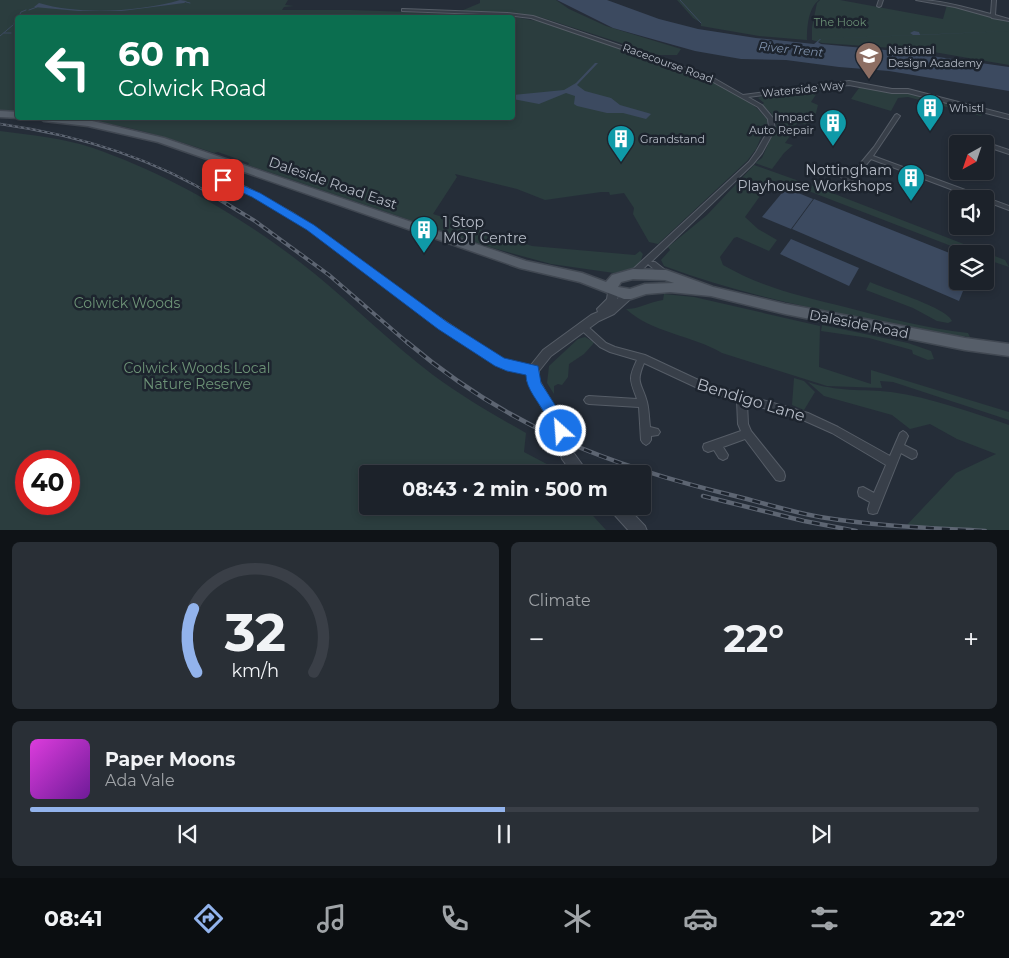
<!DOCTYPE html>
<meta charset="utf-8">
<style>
:root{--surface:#1c222a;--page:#292f36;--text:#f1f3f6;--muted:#a0a4a8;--line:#3a3f47;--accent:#92b3ec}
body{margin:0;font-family:Montserrat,sans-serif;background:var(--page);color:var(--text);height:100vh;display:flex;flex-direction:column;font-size:19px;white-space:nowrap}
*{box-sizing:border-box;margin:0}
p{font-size:16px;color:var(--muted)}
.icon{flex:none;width:28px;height:28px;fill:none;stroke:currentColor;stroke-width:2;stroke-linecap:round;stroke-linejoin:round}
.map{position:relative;height:530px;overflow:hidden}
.sheet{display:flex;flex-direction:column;gap:12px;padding:12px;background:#0f1317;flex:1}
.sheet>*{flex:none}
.top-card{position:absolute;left:15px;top:15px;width:500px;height:105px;border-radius:5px;box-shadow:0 2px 8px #0003,0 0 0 1px var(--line);background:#0b6e4f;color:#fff;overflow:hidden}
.needle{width:32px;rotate:220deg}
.controls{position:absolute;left:949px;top:135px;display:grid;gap:10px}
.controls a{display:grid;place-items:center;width:45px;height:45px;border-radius:5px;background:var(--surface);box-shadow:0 2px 8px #0003,0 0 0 1px var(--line);font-size:25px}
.speed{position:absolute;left:15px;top:450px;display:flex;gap:10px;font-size:25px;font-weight:700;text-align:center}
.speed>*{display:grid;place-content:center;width:65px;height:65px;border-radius:50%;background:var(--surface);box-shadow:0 2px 8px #0003,0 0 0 1px var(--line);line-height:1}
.speed .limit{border:8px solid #d22;background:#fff;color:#111}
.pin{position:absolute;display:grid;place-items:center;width:42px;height:42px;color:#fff;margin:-21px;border-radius:10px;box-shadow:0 2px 8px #0006}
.me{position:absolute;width:55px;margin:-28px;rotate:334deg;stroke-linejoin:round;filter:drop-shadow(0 0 4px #0008)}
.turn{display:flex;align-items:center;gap:18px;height:105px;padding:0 20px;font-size:22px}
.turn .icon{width:65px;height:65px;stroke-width:2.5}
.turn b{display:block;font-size:35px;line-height:42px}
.big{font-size:38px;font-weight:700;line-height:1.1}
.sheet .tile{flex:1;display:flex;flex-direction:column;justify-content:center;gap:8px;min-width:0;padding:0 18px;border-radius:8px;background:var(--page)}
.sheet .dial{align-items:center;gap:0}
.dial svg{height:130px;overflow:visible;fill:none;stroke:var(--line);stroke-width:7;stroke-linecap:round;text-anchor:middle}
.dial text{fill:var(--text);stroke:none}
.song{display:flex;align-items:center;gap:15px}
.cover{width:60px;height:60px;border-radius:8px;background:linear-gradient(135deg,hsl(300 70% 55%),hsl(280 70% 35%))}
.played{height:5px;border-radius:2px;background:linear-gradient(90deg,var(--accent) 50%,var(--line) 50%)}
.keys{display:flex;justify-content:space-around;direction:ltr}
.heat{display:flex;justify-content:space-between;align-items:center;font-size:28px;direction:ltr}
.sheet .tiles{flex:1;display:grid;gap:12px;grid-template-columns:1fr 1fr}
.tile:last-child{grid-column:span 2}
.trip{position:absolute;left:359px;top:465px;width:292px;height:50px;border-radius:5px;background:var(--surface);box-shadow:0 2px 8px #0003,0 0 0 1px var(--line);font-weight:700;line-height:50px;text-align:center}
.tab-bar{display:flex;height:80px;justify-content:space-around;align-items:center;background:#0b0e11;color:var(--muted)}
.tab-bar .icon{width:35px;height:35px}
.tab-bar .active{color:var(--accent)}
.tab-bar b{font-size:22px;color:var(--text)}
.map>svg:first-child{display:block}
.green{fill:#2b3d3e;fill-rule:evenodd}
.water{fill:#3c4a60}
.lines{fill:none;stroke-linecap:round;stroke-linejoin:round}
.stream{stroke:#3c4a60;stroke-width:1}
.minor-casing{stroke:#565d67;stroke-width:2}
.tertiary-casing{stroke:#565d67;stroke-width:2}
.primary-casing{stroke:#414852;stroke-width:3}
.minor{fill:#383f49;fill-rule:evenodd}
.tertiary{fill:#383f49;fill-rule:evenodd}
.primary{fill:#565e69;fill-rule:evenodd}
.rail-far2-casing{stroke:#5d6572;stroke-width:2.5}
.rail-far1-casing{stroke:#5d6572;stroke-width:4}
.rail-casing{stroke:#5d6572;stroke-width:4.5}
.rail-far2{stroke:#1d242e;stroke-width:1;stroke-dasharray:3;stroke-linecap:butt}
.rail-far1{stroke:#1d242e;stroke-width:2;stroke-dasharray:5.5;stroke-linecap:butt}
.rail{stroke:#1d242e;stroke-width:2.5;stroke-dasharray:8;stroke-linecap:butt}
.route{fill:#1a73e8;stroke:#114b97}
.labels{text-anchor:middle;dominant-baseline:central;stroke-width:5;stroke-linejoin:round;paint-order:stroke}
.far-park-label{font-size:11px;fill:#6d9377;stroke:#1d242e}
.far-poi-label{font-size:11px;fill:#b4bac5;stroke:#1d242e;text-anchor:start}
.far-street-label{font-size:11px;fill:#b4bac5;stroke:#1d242e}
.far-water-label{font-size:12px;font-style:italic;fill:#7e90aa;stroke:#1d242e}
.poi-label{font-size:14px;fill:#b4bac5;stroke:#1d242e;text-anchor:end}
.street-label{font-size:14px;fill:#b4bac5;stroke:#1d242e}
.park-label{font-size:14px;fill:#6d9377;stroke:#1d242e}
.near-street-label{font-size:16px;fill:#b4bac5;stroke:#1d242e}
</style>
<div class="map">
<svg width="1009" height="531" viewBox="0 0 1009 531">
<rect width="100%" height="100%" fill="#252d38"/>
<g class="green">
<path d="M0 0H288L285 5 294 6 284 7 282 10H351L502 15 543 22 697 75C722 86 752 98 768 121L756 149 747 161 658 244 649 242 633 214 634 208 624 193 610 195 609 192H601L545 200 517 189 455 174 457 177 433 214 532 246 635 255 640 251 643 254 640 263 635 268 614 273 551 264 489 247 248 165 249 163 218 152 214 153C168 137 122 124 73 118H512V18H18L17 112 0 111Z"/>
<polygon points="480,0 556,0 569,9 606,26 681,49 677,55 658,55 540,17 516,13 461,11 480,3"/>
<path d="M677 0H819C808 8 807 28 807 40L759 36 701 26V23L693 18Z"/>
<polygon points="820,0 840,0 943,19 947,5 1009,22 1009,65 922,50 822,43 812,40 812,27 817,3"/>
<polygon points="858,85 903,91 983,113 981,116 908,97 898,98 891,111 851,99 859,88"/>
<polygon points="826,87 823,91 819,90 811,102 818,105 814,121 809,120 809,125 797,123 792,130 793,132 785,143 793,145 784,153 772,169 755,163 762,158 777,124 771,113 762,105 764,103 758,98 766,95"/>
<path d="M0 131C31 135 63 138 93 148 171 175 251 222 315 274 355 307 392 344 433 375 463 397 494 415 526 433L524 452 560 471 562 474H368V506H584L606 530H0ZM26 461H69V504H26Z"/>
<path d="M754 165 827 191 1005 260 1009 267 985 259V254H972L780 180 770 182 745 217 758 229 777 240 769 251 737 237 734 238 720 257 723 265C763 288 801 296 845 307 886 318 926 328 968 333L970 337 942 334C849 315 754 300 664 266L661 260 670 250 668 247 707 215Z"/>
<path d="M870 282C885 289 948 308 952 321L948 323 937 321 913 308 866 290Z"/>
<path d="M664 294 694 297 820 326 819 367 871 384V370L1009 412V420L893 382 880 381 882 388 827 386 722 353C692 335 652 333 626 309 639 309 649 302 663 300Z"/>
<polygon points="822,325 908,343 931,351 934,359 928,360 913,354 912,350 869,338 821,331"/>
<polygon points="585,337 594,342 593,344 584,354 569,364 568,377 562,385 558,384 554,386 554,394 547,383 549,366 578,339"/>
<polygon points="794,378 804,381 815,392 804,410 792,405"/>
<path d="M808 382C837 392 862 389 891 392 932 398 971 412 1009 425V530L942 531 906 526 956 473 996 454 957 439 930 424 910 429 892 415 824 396Z"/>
</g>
<g class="water">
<path d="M180 0 187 1 184 3 122 11H78L34 7 39 3C78 15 140 12 180 0Z"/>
<polygon points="557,0 607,0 659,19 698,29 756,38 814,44 820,39 913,35 910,33 914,31 919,32 920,35 1009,31 821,39 818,42 821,44 896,51 1009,67 1009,91 889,71 839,67 786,60 741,59 695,51 613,28"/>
<polygon points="595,63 598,63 577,85 585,91 611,98 620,105 648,113 651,114 646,119 623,113 607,113 577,106 574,104 575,96 566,93 539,104 513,99 513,95 564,90 576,83"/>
<polygon points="786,188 813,199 791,229 762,217"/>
<polygon points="814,199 957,256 958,281 967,281 959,301 792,229"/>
<polygon points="791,239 859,268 849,286 780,254"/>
</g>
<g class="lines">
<g class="stream">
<polyline points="680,0 701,23"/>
<polyline points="186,2 190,3"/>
<polyline points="29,10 37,7"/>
<polyline points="18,18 21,12 26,10"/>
<polyline points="14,23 18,18"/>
<polyline points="4,33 11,33"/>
<polyline points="16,33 18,33"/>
<polyline points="0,36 13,25"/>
</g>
<defs>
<g id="minor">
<polygon points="879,0 883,0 881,6 879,7 877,6"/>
<path d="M916 0C942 0 967 8 991 14L992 0H996L995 15 1009 19V21L992 18 991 17 955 7Z"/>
<polygon points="403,9 507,13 533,16 710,76 743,95 849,81 892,89 908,89 1009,115 1009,119 908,93 892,93 849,85 748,97 762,105 773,118 775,129 762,153 753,164 651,262 655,262 669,273 670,275 669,277 663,277 648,264 636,276 630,276 629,274 630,272 749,162 756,152 769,129 768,119 758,107 706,78 531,18 507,15 402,11 402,9"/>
<polygon points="897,114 900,116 873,156 1009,206 1009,210 985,201 985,199 977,199 871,159 853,180 851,181 841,177 840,176 843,174 850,176 874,147 895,115"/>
<path d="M973 138 1009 150V154L985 146V144C980 144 974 144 970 140Z"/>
<path d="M223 178 248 188 293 213 337 243 424 307 508 363 536 367 537 370 536 373 533 374 507 370 496 365C461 341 426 318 393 293 337 250 287 208 221 181V179Z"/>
<path d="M582 323 585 324 606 343 615 347 645 355 707 384 808 413 838 427 890 456 900 433 903 431 906 433 908 436 904 445 916 451 917 454 916 457 912 459 901 453 877 513 873 514 869 513 868 509 870 502 859 496 858 492 859 488 863 487 874 493 886 465 832 433 803 420 747 403 748 424 751 431 784 472 785 476 784 480 780 481 776 480 745 439 723 447 728 455 727 458 723 460 719 458 714 450 708 452 704 450 703 447 704 444 741 431 738 424 737 400 702 390 644 363C635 384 642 383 647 402 649 410 649 419 650 427L658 429 660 432 658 435 651 436V440L649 443 646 445 643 443 641 440 639 407 589 404 586 403 584 400 586 397 589 396 637 399C630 380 628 379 637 360L610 352 600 347 579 328 578 326 579 324Z"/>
</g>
<g id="tertiary">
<polygon points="613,285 617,286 618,289 617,299 631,290 635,291 636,294 614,314 599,321 551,356 539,371 539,380 566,427 573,452 589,474 573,474 562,459 555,432 527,380 527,370 543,350 591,315 598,312 597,309 607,299 609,286"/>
<polygon points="609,506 626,506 645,526 647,531 629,531 611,511"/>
</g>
<g id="primary">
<polygon points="0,111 18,112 19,118 0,117"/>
<path d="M39 118H64L88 120 164 138 526 261 582 273 606 282 612 275 633 269 666 270 713 287 785 304 965 338 1009 344V356L965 350 785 314 711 296 670 292 646 294 631 299H624L580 282 520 268 158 142 88 126 44 121ZM633 279 665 280 674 283 645 284 630 289 618 287 621 282Z"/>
</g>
</defs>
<use href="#minor" class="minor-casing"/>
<use href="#tertiary" class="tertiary-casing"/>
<use href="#primary" class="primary-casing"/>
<use href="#minor" class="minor"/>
<use href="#tertiary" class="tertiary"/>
<use href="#primary" class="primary"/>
<defs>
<path id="rail-far2" d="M0 124C78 135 151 157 219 199"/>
<polyline id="rail-far1" points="217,198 255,221 329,275 409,344"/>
<g id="rail">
<path d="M407 342C510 429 610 466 739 497 766 504 792 512 820 517 874 526 930 528 985 531"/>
<polyline points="703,496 804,521 856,531"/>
</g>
</defs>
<use href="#rail-far2" class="rail-far2-casing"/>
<use href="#rail-far1" class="rail-far1-casing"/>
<use href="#rail" class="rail-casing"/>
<use href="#rail-far2" class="rail-far2"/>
<use href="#rail-far1" class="rail-far1"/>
<use href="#rail" class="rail"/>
</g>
<path class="route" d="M223 177 260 193 314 225 447 322 504 358 538 366 541 383 555 405 568 431 566 435 561 437 556 435C552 428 549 421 545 414 539 402 526 389 526 375L507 371 495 366 438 329 307 230 252 197 219 182V178Z"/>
<defs>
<symbol id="university-pin" viewBox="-11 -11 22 30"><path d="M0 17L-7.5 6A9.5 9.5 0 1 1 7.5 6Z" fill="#8d6e63" stroke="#1d242e"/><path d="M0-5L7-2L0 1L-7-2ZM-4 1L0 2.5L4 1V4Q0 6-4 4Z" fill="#fff"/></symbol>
<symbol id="building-pin" viewBox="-11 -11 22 30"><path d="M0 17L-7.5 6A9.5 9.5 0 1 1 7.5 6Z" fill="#0f9aa8" stroke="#1d242e"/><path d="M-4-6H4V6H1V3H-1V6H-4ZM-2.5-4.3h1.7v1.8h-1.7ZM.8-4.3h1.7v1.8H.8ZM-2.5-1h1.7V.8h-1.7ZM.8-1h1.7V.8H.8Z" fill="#fff"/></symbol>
</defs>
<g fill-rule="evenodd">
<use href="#university-pin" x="853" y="40" width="32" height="43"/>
<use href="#building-pin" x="914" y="92" width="32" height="43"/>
<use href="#building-pin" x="817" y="107" width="32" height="43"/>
<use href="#building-pin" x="605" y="123" width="32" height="43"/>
<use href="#building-pin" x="895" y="162" width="32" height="43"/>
<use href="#building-pin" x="408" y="214" width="32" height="43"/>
</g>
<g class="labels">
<g class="far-park-label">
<text x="840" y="22">The Hook</text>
</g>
<g class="far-poi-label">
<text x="888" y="50">National<tspan x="888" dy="13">Design Academy</tspan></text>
<text x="949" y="108">Whistl</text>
<text x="814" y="117" text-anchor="end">Impact<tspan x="814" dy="13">Auto Repair</tspan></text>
<text x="640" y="139">Grandstand</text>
</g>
<g class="far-street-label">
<text transform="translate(668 63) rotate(20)">Racecourse Road</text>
<text transform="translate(803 89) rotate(-6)">Waterside Way</text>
</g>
<g class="far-water-label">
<text transform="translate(791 49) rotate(6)">River Trent</text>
</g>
<g class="poi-label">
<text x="892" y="170">Nottingham<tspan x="892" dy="16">Playhouse Workshops</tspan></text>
<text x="443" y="222" text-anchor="start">1 Stop<tspan x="443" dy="16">MOT Centre</tspan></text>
</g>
<g class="street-label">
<text transform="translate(333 183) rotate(19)">Daleside Road East</text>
<text transform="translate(859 324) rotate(11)">Daleside Road</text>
</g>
<g class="park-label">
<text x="127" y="303">Colwick Woods</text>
<text x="197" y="368">Colwick Woods Local<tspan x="197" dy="16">Nature Reserve</tspan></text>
</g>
<g class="near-street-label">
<text transform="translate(751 400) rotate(17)">Bendigo Lane</text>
</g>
</g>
</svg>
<div class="controls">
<a><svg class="needle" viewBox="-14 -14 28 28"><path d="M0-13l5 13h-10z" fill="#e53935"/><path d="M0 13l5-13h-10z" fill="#a0a4a8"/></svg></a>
<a><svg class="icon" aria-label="sound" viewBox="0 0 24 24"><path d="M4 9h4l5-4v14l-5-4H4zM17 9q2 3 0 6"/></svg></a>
<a><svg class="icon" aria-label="layers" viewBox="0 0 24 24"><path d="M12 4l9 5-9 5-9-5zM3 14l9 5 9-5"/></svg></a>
</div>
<div class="speed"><div class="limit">40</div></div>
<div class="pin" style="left:223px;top:180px;background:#d93025"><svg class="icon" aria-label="arrive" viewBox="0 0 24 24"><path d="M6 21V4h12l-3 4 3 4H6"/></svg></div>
<svg class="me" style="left:561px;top:431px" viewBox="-20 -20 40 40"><circle r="17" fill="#1a73e8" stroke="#fff" stroke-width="3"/><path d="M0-11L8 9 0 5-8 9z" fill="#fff"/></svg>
<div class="trip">08:43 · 2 min · 500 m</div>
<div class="top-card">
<div class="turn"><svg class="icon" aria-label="left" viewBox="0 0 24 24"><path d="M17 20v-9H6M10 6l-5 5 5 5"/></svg><div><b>60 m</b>Colwick Road</div></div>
</div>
</div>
<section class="sheet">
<div class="tiles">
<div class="tile dial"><svg viewBox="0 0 100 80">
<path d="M14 69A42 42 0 1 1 86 69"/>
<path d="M14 69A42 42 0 0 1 12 30" stroke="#92b3ec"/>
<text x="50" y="56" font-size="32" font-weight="700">32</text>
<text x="50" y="72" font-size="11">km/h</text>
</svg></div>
<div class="tile"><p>Climate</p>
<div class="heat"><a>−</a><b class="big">22°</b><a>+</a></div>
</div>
<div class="tile">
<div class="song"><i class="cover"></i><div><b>Paper Moons</b><p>Ada Vale</p></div></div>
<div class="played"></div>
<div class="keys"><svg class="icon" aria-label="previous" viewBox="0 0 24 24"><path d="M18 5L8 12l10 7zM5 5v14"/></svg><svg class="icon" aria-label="pause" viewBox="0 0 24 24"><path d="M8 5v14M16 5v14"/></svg><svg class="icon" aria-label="next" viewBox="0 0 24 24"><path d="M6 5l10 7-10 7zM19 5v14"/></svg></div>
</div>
</div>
</section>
<nav class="tab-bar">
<b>08:41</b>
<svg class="icon active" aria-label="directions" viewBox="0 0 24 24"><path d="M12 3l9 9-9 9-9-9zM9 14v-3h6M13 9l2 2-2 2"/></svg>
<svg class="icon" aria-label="music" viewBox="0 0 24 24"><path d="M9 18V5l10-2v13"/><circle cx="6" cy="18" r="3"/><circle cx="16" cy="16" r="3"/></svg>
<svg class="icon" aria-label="phone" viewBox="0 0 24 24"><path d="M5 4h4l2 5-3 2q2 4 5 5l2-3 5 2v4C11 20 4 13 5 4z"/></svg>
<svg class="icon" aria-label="climate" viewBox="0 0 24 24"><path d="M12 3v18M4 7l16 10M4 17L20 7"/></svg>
<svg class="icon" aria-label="car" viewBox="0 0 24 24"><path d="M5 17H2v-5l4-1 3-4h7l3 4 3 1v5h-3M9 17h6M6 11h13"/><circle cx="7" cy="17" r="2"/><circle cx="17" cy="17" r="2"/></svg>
<svg class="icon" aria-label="filters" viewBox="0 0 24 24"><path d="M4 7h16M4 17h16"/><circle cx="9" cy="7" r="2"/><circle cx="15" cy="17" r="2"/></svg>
<b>22°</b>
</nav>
